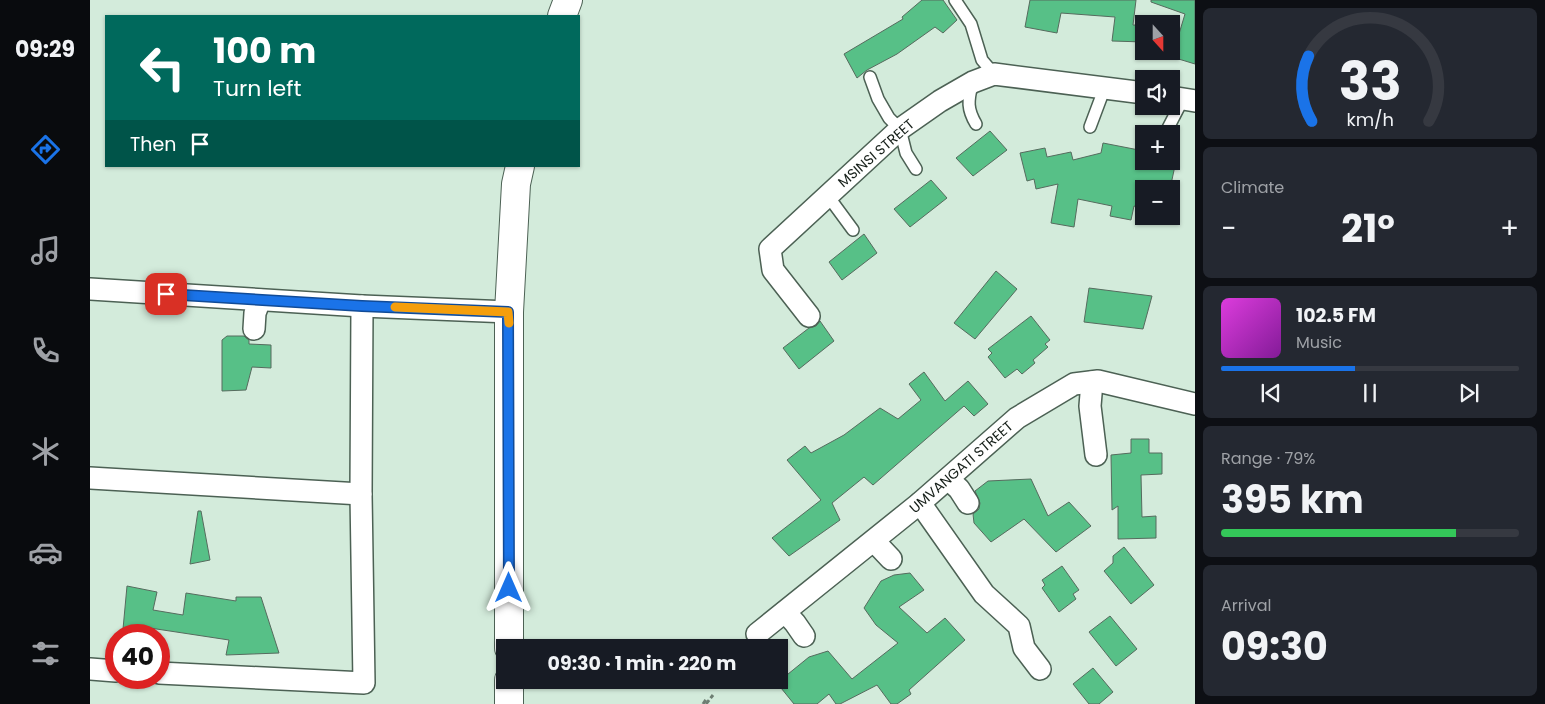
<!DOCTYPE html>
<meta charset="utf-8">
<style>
:root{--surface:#171b24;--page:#242831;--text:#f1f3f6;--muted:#9ea1a6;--line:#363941;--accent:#1a73e8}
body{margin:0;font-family:Poppins,sans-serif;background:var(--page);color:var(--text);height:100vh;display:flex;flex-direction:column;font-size:19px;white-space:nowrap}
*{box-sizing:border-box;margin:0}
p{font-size:16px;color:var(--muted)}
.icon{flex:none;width:28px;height:28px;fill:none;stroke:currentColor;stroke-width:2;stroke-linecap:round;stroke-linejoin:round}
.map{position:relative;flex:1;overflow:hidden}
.side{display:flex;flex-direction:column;gap:8px;padding:8px;background:#0d0f14;width:350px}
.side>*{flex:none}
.top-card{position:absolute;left:15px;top:15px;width:475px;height:152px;border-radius:0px;box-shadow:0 1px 4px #0004;background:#00695c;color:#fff;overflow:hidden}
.needle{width:32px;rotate:159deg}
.buttons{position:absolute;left:1045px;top:15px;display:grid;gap:10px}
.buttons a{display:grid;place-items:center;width:45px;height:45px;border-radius:0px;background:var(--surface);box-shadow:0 1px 4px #0004;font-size:25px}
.speed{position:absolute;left:15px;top:624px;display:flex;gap:10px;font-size:25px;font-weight:700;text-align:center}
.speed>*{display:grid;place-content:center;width:65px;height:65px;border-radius:50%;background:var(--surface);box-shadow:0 1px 4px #0004;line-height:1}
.speed .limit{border:8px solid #d22;background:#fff;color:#111}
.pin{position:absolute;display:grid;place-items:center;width:42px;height:42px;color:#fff;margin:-21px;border-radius:10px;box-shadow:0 2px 8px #0006}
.me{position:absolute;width:55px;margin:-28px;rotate:0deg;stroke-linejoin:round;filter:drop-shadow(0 0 4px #0008)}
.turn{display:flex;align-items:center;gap:18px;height:105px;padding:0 25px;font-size:22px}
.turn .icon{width:65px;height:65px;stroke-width:2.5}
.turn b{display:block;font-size:35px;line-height:42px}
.then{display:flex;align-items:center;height:48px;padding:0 25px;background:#0003;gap:10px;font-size:19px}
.big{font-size:38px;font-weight:700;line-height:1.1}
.side .widget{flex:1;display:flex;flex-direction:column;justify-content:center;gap:8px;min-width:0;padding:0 18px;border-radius:8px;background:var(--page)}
.side .dial{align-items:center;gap:0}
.dial svg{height:130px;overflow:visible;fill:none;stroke:var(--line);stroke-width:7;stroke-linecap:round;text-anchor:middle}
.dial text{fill:var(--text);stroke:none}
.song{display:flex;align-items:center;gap:15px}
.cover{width:60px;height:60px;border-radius:8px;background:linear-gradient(135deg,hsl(300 70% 55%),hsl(290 70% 35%))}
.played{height:5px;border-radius:2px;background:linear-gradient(90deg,var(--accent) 45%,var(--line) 45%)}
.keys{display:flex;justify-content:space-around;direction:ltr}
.heat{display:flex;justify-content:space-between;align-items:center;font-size:28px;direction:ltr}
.charge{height:8px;border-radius:4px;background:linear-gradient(90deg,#34c759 79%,var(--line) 0)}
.trip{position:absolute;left:406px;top:639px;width:292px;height:50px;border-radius:0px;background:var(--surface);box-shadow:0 1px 4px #0004;font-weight:700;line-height:50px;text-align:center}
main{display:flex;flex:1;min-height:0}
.dock{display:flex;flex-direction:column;width:90px;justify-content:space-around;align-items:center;background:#090b0e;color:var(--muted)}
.dock .icon{width:35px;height:35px}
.dock .active{color:var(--accent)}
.dock b{font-size:22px;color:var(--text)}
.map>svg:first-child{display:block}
.building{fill:#57c087;stroke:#566b5e}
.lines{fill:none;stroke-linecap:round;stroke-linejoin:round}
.lane-casing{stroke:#4c6154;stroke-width:14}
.street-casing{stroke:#4c6154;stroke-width:24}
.secondary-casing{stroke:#4c6154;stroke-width:30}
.path{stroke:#6e7e73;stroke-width:3;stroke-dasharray:5 2.5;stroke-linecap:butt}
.lane{stroke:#fff;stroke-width:11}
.street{stroke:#fff;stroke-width:21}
.secondary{stroke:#fff;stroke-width:28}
.route-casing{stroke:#114b97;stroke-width:12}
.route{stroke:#1a73e8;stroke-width:9}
.slow{stroke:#f59e0b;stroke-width:9}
.labels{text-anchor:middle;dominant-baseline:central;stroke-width:4.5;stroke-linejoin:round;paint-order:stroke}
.street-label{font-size:14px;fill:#151e18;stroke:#fff}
</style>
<main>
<nav class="dock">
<b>09:29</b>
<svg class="icon active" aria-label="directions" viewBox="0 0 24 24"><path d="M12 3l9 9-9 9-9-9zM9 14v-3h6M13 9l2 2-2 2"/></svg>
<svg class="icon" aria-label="music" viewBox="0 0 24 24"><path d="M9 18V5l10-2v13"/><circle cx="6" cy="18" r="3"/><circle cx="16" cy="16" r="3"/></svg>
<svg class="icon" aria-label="phone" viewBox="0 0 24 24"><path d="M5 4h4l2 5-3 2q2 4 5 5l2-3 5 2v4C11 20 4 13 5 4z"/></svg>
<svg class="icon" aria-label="climate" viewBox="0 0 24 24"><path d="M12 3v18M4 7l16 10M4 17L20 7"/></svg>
<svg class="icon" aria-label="car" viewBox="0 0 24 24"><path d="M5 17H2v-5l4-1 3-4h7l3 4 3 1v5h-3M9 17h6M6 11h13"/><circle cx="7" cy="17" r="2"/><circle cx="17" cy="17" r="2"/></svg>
<svg class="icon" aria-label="filters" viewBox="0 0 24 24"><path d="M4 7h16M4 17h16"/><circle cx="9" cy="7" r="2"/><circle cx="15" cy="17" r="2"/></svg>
</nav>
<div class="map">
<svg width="1105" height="704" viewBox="0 0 1105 704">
<rect width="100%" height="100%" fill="#d3ebdb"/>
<g class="building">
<polygon points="832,0 853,0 867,20 853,33 845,27 807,54 777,70 767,78 754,54 813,19 812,17"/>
<polygon points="940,0 1046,0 1043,25 1054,25 1054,42 1022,41 1025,17 971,13 967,33 935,27"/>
<polygon points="1061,0 1105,0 1105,64 1082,57 1095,14 1061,2"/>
<polygon points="900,131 917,150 883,176 866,158"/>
<polygon points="1013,143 1054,151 1054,161 1086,161 1080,189 1054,189 1054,209 1044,206 1041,220 1020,216 1022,206 988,199 984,227 961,223 968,184 946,189 944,179 937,181 930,153 955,148 957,157 981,152 983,160 1011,153"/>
<polygon points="841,180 857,198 820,227 804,209"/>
<polygon points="774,234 787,253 752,280 739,262"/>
<polygon points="906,271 927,289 885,339 864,323"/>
<polygon points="999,288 1062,296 1053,329 994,322"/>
<polygon points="941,316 960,340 955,344 958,347 943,360 945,363 932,374 927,369 915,378 898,357 902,353 898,349"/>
<polygon points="730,321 744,341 709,369 693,348 719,328 726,326"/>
<polygon points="137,336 154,336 159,340 159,344 181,345 181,368 162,367 156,390 132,391 132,340"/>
<polygon points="834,372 855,401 878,381 898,404 884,416 874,406 783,485 774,477 742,503 750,520 699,556 682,538 731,500 697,460 715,446 721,453 754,435 790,408 808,419 831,400 819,384"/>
<polygon points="1041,439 1059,439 1059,453 1072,453 1072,474 1051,475 1052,517 1066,516 1066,538 1028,539 1028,506 1022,510 1021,455 1041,453"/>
<polygon points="941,479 958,516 979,502 1001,526 966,552 934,519 901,542 884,523 883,514 889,509 890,503 885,491 898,481"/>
<polygon points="108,511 111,511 120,560 100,564"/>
<polygon points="1034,547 1064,585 1041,604 1014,571 1023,563 1023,556"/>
<polygon points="972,566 989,590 983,594 986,599 969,612 952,588 955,585 952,580"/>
<polygon points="820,573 834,590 809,607 837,633 855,618 875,640 819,690 821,694 807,704 801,704 787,685 750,704 746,704 739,694 727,704 704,704 687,683 719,657 738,651 762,679 808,643 786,625 774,608 791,581 804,575"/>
<polygon points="37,586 67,592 63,610 93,615 96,593 146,601 146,597 171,597 189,653 136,655 139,640 60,628 60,630 33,629"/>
<polygon points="1020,616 1047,649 1026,666 999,632"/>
<polygon points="1003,668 1023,692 1009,704 999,704 983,684"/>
</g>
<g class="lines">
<defs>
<g id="lane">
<polyline points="865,0 881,24 892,60 904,74"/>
<polyline points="780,77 788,99 799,118 810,129 816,153 826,169"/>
<path d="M882 84C878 101 877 109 886 124"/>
<polyline points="1000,127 1015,87"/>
<polyline points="1075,134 1093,99"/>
<polyline points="738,196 763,230"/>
</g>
<g id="street">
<polyline points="1081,97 1105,101"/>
<polyline points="0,289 272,306 419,312"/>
<polyline points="719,316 683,270 680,249 810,129 850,101 883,82 904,74 1054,93"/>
<polyline points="164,329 165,313 170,300"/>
<polyline points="1002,382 1000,406 1006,455"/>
<polyline points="0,478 271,494"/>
<polyline points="858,479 869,489 878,503"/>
<polyline points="830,503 894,594 929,626 934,648 950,669"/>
<polyline points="784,541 801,559"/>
<polyline points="695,612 705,623 714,636"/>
<polyline points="667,634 830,503 927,418 984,384 1008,381 1105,404"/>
<polyline points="0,669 26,671"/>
<polyline points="69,673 274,683 271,494 272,306"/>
</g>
<g id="secondary">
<polyline points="472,16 478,0"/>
<polyline points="419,648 419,312 426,184 430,166"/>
<polyline points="419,704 419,680"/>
</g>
</defs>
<use href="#lane" class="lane-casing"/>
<use href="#street" class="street-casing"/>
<use href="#secondary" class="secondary-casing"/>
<g class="path">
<polyline points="613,704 617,698"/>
<polyline points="616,704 623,695"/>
</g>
<use href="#lane" class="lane"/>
<use href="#street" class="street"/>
<use href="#secondary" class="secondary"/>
</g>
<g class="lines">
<defs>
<polyline id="route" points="76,294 272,306 418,312 419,588"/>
</defs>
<use href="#route" class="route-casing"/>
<use href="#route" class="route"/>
<polyline class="slow" points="305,307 418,312 419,323"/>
</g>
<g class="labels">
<g class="street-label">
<text transform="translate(786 153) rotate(-41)">MSINSI STREET</text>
<text transform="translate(871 467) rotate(-41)">UMVANGATI STREET</text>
</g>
</g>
</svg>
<div class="buttons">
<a><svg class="needle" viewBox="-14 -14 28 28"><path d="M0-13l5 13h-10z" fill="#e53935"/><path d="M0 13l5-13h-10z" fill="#9ea1a6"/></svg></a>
<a><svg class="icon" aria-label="sound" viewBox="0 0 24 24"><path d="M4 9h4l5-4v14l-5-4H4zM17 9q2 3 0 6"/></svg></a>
<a>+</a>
<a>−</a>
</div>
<div class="speed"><div class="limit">40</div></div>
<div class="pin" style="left:76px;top:294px;background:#d93025"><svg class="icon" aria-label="arrive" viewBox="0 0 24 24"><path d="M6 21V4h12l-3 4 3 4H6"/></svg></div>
<svg class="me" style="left:419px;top:588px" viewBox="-20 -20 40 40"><path d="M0-17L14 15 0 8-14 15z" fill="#1a73e8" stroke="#fff" stroke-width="4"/></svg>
<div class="trip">09:30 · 1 min · 220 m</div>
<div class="top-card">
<div class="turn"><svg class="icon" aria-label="left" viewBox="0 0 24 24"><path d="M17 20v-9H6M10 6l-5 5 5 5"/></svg><div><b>100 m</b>Turn left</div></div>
<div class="then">Then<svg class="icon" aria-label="arrive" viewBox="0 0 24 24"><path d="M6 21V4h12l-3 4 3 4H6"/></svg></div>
</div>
</div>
<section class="side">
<div class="widget dial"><svg viewBox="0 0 100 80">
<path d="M14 69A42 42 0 1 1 86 69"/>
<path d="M14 69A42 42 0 0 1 12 29" stroke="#1a73e8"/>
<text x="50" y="56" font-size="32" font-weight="700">33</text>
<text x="50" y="72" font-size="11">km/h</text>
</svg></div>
<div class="widget"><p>Climate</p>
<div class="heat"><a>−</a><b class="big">21°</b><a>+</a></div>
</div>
<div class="widget">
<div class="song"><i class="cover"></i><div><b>102.5 FM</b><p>Music</p></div></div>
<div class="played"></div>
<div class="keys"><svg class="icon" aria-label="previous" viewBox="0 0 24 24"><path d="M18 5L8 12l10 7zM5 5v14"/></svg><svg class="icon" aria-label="pause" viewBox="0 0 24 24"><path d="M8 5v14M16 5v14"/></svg><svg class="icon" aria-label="next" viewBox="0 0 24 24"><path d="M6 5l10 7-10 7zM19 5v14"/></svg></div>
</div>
<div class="widget"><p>Range · 79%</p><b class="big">395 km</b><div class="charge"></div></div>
<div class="widget"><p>Arrival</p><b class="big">09:30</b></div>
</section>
</main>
